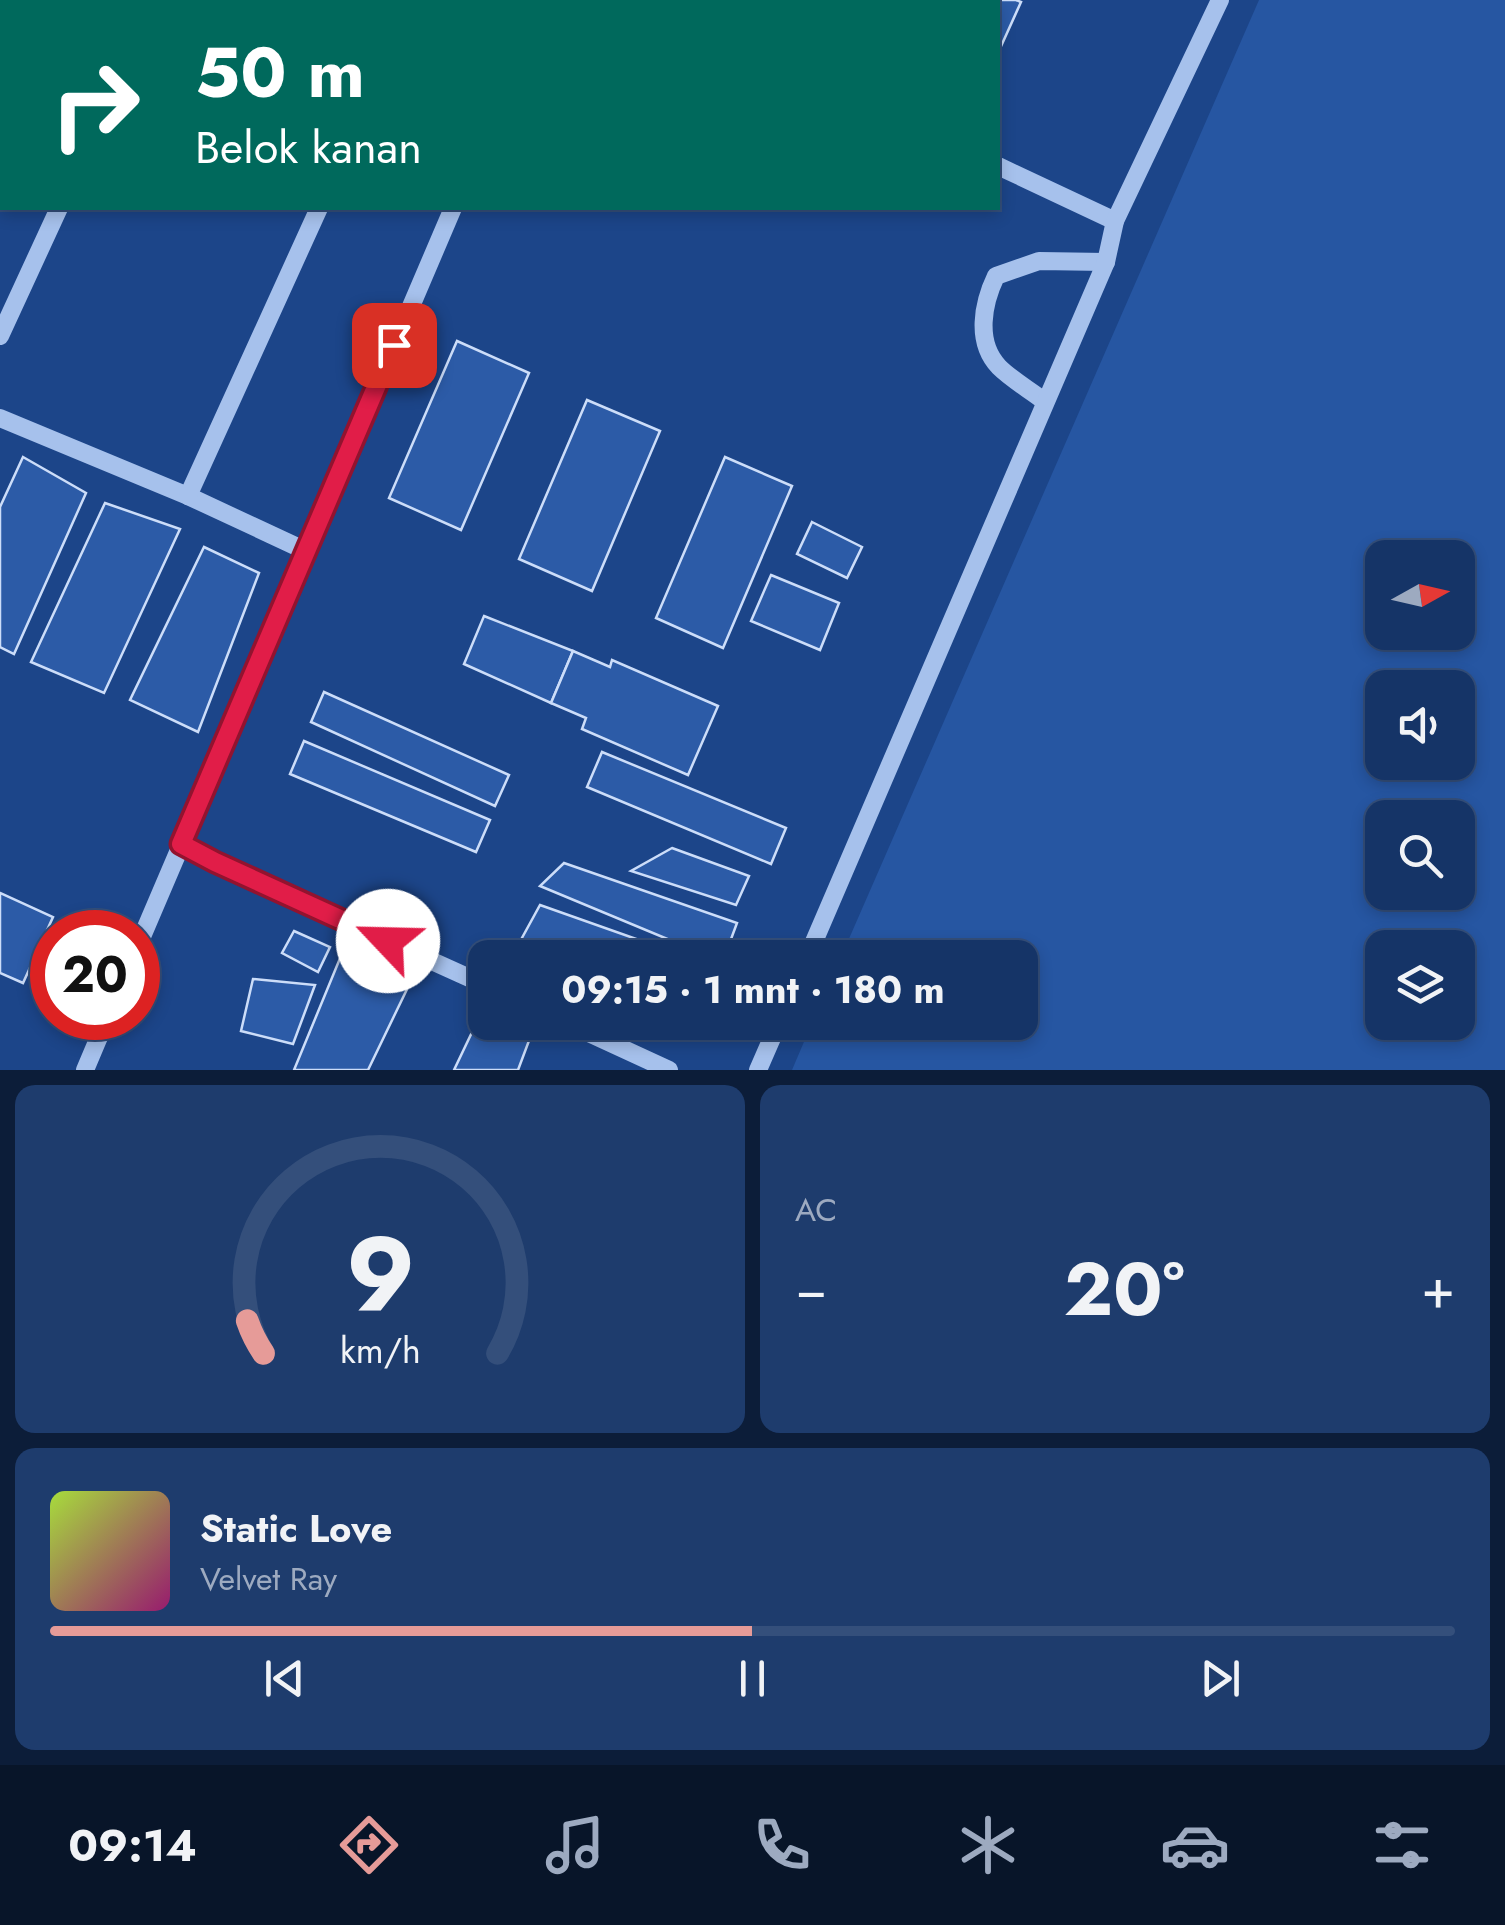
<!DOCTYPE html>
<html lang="id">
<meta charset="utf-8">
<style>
:root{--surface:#153467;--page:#1e3c6d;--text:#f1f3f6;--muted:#9daac0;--line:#344f7b;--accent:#e69b98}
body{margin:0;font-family:Jost,sans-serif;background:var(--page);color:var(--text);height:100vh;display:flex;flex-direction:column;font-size:38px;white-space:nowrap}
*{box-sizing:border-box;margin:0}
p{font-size:32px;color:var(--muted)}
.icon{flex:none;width:55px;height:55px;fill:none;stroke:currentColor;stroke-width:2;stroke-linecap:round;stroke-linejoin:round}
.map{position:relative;height:1070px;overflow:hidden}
.sheet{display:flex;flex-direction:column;gap:15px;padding:15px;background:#0c1d39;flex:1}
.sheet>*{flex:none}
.top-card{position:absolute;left:0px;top:0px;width:1000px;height:210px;box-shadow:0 5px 15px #0003,0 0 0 2px var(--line);background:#00695c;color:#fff;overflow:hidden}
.needle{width:65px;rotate:82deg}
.buttons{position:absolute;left:1365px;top:540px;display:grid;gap:20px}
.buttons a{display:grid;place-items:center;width:110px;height:110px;border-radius:20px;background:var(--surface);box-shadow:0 5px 15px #0003,0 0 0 2px var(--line);font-size:50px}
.speed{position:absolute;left:30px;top:910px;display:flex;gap:20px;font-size:50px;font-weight:700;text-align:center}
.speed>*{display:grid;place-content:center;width:130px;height:130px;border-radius:50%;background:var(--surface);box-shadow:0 5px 15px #0003,0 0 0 2px var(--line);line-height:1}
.speed .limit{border:15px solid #d22;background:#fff;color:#111}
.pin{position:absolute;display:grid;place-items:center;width:85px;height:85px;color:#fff;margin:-42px;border-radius:20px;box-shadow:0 5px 15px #0006}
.me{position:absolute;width:110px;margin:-55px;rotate:294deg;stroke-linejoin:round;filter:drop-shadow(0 0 8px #0008)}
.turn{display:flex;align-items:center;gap:35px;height:210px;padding:0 30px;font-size:45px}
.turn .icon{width:130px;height:130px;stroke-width:2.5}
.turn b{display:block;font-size:70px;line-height:85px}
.big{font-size:75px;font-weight:700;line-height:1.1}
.sheet .tile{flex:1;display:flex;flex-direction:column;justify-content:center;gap:15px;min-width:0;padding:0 35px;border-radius:20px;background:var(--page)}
.sheet .dial{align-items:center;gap:0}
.dial svg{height:260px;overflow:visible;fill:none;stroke:var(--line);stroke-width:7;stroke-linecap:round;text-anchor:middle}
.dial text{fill:var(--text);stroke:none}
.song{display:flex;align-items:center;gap:30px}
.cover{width:120px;height:120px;border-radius:15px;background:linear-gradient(135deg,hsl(80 70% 55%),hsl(320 70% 35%))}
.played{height:10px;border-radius:5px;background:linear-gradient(90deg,var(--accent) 50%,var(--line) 50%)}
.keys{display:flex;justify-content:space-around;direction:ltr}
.heat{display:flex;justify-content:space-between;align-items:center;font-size:55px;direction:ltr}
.sheet .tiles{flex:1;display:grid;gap:15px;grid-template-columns:1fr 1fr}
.tile:last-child{grid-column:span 2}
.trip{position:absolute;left:468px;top:940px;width:570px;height:100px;border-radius:20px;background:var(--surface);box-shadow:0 5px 15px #0003,0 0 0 2px var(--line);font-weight:700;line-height:100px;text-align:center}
.tabs{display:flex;height:160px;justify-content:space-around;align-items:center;background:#081529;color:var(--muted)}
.tabs .icon{width:70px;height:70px}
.tabs .selected{color:var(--accent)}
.tabs b{font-size:45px;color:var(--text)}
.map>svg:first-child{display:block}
.green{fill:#2656a2;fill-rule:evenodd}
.building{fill:#2c5ba7;stroke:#ccddf9;stroke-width:2.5}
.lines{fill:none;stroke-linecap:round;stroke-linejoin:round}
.minor{stroke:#a6c1ec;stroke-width:18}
.route-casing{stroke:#92132f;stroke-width:25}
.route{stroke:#e11d48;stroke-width:18}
</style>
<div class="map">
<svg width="1505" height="1070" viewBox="0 0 1505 1070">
<rect width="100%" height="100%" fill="#1c4589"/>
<path class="green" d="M1259 0H1505V1070H792L812 1023 1020 1022V958L841 957ZM1382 558H1458V632H1382ZM1382 688H1458V762H1382ZM1382 818H1458V892H1382ZM1382 948H1458V1022H1382Z"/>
<g class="building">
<polygon points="182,0 288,0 181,2"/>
<polygon points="763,0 868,0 762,2"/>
<polygon points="947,0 1016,0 1021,2 998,53 998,2 946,2"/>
<polygon points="457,341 529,373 461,530 389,498"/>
<polygon points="587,400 660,431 592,591 519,559"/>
<polygon points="23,457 86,493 14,654 0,647 0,507"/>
<polygon points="725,457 792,486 723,648 656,618"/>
<polygon points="105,503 180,529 104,693 31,662"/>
<polygon points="812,522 862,547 847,578 797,554"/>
<polygon points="204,547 259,573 198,732 130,700"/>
<polygon points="771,575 839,603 820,650 751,621"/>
<polygon points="484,616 573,651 551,703 464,664"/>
<polygon points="573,651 610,667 612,660 718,706 688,775 582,729 586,718 551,703"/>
<polygon points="324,692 509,775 495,806 311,722"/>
<polygon points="304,741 490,820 476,852 290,774"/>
<polygon points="602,752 786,828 771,864 587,787"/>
<polygon points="672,848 749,876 736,905 631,871"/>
<polygon points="564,863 737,923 724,958 713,958 540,886"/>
<polygon points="0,893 53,917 23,983 0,973"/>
<polygon points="540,905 659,947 655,958 511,958"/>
<polygon points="294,931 330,947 318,972 282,953"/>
<polygon points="348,939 423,956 368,1070 294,1070"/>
<polygon points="253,979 315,985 293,1044 241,1031"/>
<polygon points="485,1005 485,1022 536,1022 518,1070 454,1070"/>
</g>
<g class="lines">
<g class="minor">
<polyline points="653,0 659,2"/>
<polyline points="153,2 154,0"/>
<polyline points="412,2 413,0"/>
<polyline points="541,2 542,0"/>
<polyline points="720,2 721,0"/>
<polyline points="998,166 1115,221"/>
<polyline points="0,336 59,208"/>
<path d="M1044 401C1030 390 1012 380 999 367 975 342 983 303 996 276L1039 261 1106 262"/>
<polyline points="0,418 188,496 306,551"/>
<polyline points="188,496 319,208"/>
<polyline points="181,844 215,863 485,985"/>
<polyline points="138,946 453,208"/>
<polyline points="807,958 1106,262 1115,221 1220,0"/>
<polyline points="565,1022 669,1070"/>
<polyline points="85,1070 107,1018"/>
<polyline points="758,1070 779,1022"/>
</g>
</g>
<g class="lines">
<defs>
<polyline id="route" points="388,941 215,862 181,844 394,345"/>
</defs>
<use href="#route" class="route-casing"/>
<use href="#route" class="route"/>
</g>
</svg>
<div class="buttons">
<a><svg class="needle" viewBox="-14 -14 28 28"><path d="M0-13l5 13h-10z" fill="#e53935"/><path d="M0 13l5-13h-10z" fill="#9daac0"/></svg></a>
<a><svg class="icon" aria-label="sound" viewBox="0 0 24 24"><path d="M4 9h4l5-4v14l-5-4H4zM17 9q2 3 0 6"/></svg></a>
<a><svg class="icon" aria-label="search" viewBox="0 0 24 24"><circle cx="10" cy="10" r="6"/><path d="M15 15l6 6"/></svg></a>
<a><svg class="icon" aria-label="layers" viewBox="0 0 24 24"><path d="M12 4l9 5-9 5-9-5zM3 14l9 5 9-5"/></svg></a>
</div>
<div class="speed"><div class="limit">20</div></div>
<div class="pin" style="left:394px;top:345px;background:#d93025"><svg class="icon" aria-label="arrive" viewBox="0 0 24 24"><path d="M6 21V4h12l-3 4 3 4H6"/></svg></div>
<svg class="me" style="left:388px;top:941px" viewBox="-20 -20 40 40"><circle r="19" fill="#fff"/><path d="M0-13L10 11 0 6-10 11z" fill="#e11d48"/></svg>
<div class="trip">09:15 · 1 mnt · 180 m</div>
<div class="top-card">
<div class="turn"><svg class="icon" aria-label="right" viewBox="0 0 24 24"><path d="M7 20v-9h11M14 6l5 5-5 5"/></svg><div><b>50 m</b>Belok kanan</div></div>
</div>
</div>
<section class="sheet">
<div class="tiles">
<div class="tile dial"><svg viewBox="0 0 100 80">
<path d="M14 69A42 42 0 1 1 86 69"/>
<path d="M14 69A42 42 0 0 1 9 59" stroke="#e69b98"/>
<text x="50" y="56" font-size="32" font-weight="700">9</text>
<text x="50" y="72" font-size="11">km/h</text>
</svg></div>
<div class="tile"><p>AC</p>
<div class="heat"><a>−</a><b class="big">20°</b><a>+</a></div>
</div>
<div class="tile">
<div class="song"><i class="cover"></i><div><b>Static Love</b><p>Velvet Ray</p></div></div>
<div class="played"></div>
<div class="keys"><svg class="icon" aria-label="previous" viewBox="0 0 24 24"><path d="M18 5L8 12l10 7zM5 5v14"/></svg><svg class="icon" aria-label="pause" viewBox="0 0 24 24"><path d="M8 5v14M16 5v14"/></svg><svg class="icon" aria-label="next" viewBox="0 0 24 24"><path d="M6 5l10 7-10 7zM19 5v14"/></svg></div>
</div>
</div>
</section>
<nav class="tabs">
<b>09:14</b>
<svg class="icon selected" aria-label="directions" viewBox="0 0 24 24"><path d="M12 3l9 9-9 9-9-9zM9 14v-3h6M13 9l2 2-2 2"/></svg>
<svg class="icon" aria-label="music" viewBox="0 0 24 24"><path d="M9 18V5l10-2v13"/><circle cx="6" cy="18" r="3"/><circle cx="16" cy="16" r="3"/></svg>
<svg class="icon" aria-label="phone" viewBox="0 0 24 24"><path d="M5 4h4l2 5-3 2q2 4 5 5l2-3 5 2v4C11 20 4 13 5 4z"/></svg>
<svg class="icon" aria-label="climate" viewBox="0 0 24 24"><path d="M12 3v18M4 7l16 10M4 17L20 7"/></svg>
<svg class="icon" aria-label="car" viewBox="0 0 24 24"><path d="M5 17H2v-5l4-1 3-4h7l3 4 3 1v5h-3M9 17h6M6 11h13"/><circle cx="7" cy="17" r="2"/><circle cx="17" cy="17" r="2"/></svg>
<svg class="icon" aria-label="filters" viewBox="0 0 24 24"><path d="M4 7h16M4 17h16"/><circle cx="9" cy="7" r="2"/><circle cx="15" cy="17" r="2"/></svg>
</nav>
